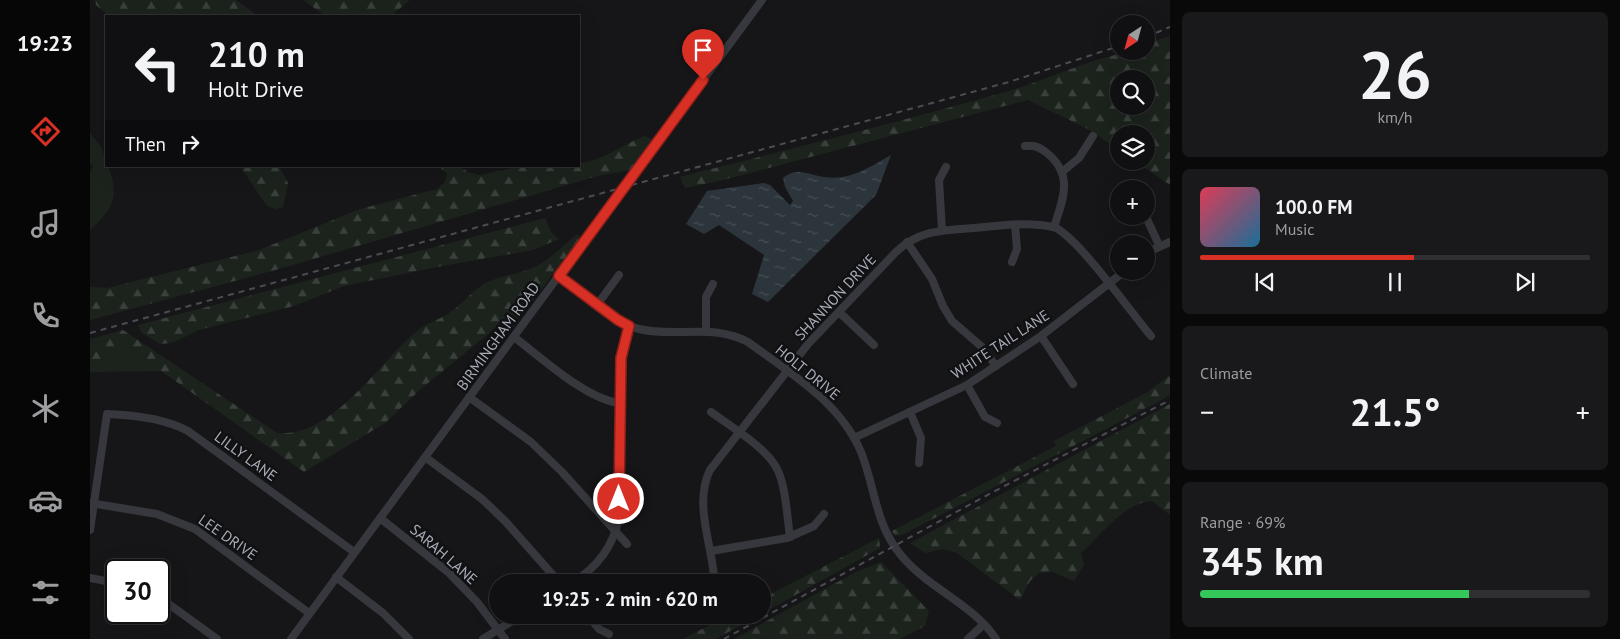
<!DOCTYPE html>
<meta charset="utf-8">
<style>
:root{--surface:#101012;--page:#19191b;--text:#f1f3f6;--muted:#9c9d9f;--line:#303032;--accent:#d93025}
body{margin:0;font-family:"PT Sans",sans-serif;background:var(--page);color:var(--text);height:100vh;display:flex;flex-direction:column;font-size:19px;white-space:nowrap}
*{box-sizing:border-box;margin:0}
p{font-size:16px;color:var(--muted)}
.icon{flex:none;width:28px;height:28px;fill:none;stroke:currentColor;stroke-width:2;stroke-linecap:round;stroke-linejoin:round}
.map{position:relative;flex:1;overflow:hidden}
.drawer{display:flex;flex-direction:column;gap:12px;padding:12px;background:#09090a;width:450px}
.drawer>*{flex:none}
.guide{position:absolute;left:15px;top:15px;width:475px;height:152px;border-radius:0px;box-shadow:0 5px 20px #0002,0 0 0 1px var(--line);background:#101012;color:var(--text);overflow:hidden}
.needle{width:32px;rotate:216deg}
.buttons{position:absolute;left:1020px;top:15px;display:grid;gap:10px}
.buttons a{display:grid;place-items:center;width:45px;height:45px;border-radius:50%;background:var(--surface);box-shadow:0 5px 20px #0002,0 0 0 1px var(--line);font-size:25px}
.speed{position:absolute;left:15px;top:559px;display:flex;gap:10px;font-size:25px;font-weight:700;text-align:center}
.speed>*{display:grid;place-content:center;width:65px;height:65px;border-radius:50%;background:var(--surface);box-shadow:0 5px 20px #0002,0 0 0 1px var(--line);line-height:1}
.speed .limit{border:2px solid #111;border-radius:8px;background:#fff;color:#111}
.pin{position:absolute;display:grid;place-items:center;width:42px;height:42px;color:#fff;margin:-51px -21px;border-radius:50% 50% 50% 0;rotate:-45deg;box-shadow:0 0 5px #0007}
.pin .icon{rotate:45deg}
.me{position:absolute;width:55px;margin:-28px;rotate:0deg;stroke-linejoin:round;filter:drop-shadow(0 0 4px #0008)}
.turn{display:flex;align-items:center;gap:18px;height:105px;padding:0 20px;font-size:22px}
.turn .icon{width:65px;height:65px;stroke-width:2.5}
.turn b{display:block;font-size:35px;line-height:42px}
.then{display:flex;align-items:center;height:48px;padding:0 20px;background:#0003;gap:10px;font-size:19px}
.big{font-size:38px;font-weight:600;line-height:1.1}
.drawer .widget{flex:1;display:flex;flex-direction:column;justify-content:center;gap:8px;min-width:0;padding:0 18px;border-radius:8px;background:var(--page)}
.drawer .dial{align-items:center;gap:0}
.dial b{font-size:65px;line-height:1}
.song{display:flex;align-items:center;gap:15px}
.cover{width:60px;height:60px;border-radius:8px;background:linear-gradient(135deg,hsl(350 70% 55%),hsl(200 70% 35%))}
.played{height:5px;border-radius:2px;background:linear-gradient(90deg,var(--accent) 55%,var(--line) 55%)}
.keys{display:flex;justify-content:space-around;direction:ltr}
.heat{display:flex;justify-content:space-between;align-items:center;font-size:28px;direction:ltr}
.charge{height:8px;border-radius:4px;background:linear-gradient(90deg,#34c759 69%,var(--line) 0)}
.trip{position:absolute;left:399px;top:574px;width:282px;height:50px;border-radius:25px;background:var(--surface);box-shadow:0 5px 20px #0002,0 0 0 1px var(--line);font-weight:600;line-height:50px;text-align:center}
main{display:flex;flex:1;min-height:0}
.tabs{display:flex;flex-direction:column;width:90px;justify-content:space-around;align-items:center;background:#060607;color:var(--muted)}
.tabs .icon{width:35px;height:35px}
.tabs .on{color:var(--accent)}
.tabs b{font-size:22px;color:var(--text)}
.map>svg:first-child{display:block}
.green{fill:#1c231d}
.forest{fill:url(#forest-firs);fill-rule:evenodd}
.water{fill:url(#water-ripples)}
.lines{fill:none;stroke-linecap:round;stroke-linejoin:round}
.minor{stroke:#37383d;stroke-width:8}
.rail{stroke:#4a4c52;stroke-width:2;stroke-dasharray:6 5;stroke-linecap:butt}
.route-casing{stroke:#8d1f18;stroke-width:12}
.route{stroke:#d93025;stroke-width:9}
.labels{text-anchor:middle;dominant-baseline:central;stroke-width:5;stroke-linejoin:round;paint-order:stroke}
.street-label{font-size:15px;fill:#a8adb8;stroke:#111113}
</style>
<main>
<nav class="tabs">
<b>19:23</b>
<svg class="icon on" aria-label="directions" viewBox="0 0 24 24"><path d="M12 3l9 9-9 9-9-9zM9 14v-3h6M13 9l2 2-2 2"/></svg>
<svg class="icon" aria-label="music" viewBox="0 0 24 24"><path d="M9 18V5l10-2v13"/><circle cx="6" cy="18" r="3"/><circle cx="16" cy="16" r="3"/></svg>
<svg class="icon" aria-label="phone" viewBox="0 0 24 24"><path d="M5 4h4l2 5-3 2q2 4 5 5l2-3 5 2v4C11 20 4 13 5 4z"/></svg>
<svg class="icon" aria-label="climate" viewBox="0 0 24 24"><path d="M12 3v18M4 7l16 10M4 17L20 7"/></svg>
<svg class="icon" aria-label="car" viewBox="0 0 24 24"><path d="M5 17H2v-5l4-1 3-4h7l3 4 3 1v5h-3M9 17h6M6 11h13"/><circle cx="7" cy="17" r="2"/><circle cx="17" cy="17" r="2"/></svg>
<svg class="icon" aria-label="filters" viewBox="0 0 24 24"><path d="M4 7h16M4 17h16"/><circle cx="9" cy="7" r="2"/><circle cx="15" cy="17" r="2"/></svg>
</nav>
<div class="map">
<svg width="1080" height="639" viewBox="0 0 1080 639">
<defs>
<pattern id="forest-firs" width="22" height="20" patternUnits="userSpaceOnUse" patternTransform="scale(1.25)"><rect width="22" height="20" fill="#1c231d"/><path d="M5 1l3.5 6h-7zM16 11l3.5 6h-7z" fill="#3a403c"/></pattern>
<pattern id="water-ripples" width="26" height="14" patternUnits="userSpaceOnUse" patternTransform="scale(1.25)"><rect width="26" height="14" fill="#2c353c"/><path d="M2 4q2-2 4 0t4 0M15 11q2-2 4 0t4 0" fill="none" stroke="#485056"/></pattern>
</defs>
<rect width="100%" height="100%" fill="#161618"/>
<g class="green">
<path d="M0 133 12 148 16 166H18C30 196 23 210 0 230V173L3 167 0 163Z"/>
<polygon points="33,344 74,371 0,372 0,368"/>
</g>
<g class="forest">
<polygon points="5,0 146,0 168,16 19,16 6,5"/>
<polygon points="213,0 320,0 302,15 296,16 236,16"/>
<path d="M1080 36V185L1045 161H1056V134H1029V150L998 129 938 100 629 181 595 188 590 177C700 149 810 122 919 91 961 79 1014 51 1056 51V44ZM1029 79H1056V106H1029Z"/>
<path d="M555 136 563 140 540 170 511 175 189 269 0 320V287L18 288 169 250 270 209 347 189 355 182 357 173 348 166H369L378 172 390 175 432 166H489V163C513 161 533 144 555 136Z"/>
<polygon points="150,166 189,166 198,183 193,207 186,209 177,206"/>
<polygon points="455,218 461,232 469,239 443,250 347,267 254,286 204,306 109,330 82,343 70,344 52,333 48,325"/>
<path d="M487 234 491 237 430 318 414 321 332 388 295 423 214 472 33 344 0 368V339L33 330 187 433C243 438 288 363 327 331 336 324 346 321 356 315 369 308 379 294 391 286 408 275 428 275 445 267 461 259 474 245 487 234Z"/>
<polygon points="1080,375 1080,395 1060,406 812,535 805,536 802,531 966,446 964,441 1056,393"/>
<path d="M1080 404V515L1062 501C1034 503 1011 535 991 553L994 565 984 581 963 572 949 573 940 581 930 600 867 553 853 549 835 553 820 543Z"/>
<polygon points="789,538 790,548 673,613 673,598"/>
<polygon points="791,562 839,611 835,626 810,639 644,639 766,572"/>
<polygon points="639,615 669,615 626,639 593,639"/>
</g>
<path class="water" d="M801 155 786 195 678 302 662 294 674 255 629 225 614 234 596 224 617 191 674 183 680 185 700 205 703 201 695 187 693 178C706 166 720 175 734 177 760 181 780 167 801 155Z"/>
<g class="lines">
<g class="minor">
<path d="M935 146C944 145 949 147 957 153 984 175 973 199 964 227"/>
<polyline points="972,172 989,158 1003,136"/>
<polyline points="1056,217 1069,245"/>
<polyline points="852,230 849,180 856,167"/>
<polyline points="817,242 842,279 853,306 862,321 892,347 906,366"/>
<polyline points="1056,253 1080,242"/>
<polyline points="922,262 927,249 925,225"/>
<path d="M469 276C493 294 519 322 549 329 587 338 621 323 658 342 700 373 750 402 771 452 785 487 785 523 810 554 837 588 882 603 906 639"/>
<polyline points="507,305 529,275"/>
<polyline points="749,312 784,345"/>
<polyline points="616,331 616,297 623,284"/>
<polyline points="951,336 983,384"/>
<path d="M424 337C452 358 496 399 529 403"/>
<polyline points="877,385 895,417 907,423"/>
<polyline points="379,397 441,442 472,472 537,544"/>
<path d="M621 412C640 426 675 447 686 467 696 484 697 517 700 537"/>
<polyline points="820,412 831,438 829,463"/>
<polyline points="764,438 877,385 951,336 1035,271"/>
<polyline points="335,457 392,499 415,521 469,582"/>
<polyline points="0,503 67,514 105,529 219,613"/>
<polyline points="290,518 358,572 387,602 415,639"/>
<path d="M0 530 17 414C44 415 74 418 98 431L264 552"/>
<polyline points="621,551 697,538 724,526 734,514"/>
<path d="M624 576C621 543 604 502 620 470L718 344 806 252C829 230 854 230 883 228 909 226 938 221 963 227 984 232 1043 315 1061 336"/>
<polyline points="246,577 293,613 319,639"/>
<polyline points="0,578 26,583"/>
<path d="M483 582C508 567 523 547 529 518L531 358 539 326"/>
<polyline points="69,597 127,639"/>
<polyline points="497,615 509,629 519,634"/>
<polyline points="201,639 672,0"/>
<polyline points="393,639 432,615"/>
<polyline points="878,639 894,624"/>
</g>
<g class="rail">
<polyline points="1056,37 1080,27"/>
<polyline points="0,333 919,82 1029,46"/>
<polyline points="634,639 901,493 1080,400"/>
</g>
</g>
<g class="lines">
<defs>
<polyline id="route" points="529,499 531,358 539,326 528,320 469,276 613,80"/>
</defs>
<use href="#route" class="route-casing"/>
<use href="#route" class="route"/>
</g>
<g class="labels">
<g class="street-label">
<text transform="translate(745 297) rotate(-47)">SHANNON DRIVE</text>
<text transform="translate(408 336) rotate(-54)">BIRMINGHAM ROAD</text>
<text transform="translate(910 344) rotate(-33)">WHITE TAIL LANE</text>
<text transform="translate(718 372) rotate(39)">HOLT DRIVE</text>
<text transform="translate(156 456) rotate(36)">LILLY LANE</text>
<text transform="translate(138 537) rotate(35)">LEE DRIVE</text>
<text transform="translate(354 554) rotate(41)">SARAH LANE</text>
</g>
</g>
</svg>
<div class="buttons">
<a><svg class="needle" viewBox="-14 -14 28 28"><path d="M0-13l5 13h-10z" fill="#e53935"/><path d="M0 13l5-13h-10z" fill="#9c9d9f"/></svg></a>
<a><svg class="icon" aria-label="search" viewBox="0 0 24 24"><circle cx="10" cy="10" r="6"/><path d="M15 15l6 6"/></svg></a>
<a><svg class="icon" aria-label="layers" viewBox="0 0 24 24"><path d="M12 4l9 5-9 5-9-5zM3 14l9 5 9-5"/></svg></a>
<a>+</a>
<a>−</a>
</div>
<div class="speed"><div class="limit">30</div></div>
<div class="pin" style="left:613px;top:80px;background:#d93025"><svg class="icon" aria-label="arrive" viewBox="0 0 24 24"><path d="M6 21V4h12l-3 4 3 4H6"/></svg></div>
<svg class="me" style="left:529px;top:499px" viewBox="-20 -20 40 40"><circle r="17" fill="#d93025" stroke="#fff" stroke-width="3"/><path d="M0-11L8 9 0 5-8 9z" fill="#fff"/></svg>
<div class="trip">19:25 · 2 min · 620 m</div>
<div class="guide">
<div class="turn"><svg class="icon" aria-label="left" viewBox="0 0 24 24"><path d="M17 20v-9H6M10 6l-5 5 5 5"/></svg><div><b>210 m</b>Holt Drive</div></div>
<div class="then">Then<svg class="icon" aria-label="right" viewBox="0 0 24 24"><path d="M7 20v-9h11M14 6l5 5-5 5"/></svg></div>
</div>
</div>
<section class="drawer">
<div class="widget dial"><b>26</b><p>km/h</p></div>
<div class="widget">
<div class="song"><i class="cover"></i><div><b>100.0 FM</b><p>Music</p></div></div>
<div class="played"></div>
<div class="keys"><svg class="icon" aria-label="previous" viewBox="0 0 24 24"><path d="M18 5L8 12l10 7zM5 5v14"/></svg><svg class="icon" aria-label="pause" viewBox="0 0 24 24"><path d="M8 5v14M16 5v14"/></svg><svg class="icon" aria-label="next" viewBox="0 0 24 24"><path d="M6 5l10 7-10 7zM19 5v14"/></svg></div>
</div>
<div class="widget"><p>Climate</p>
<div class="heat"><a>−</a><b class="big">21.5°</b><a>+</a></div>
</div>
<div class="widget"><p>Range · 69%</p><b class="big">345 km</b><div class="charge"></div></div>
</section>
</main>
